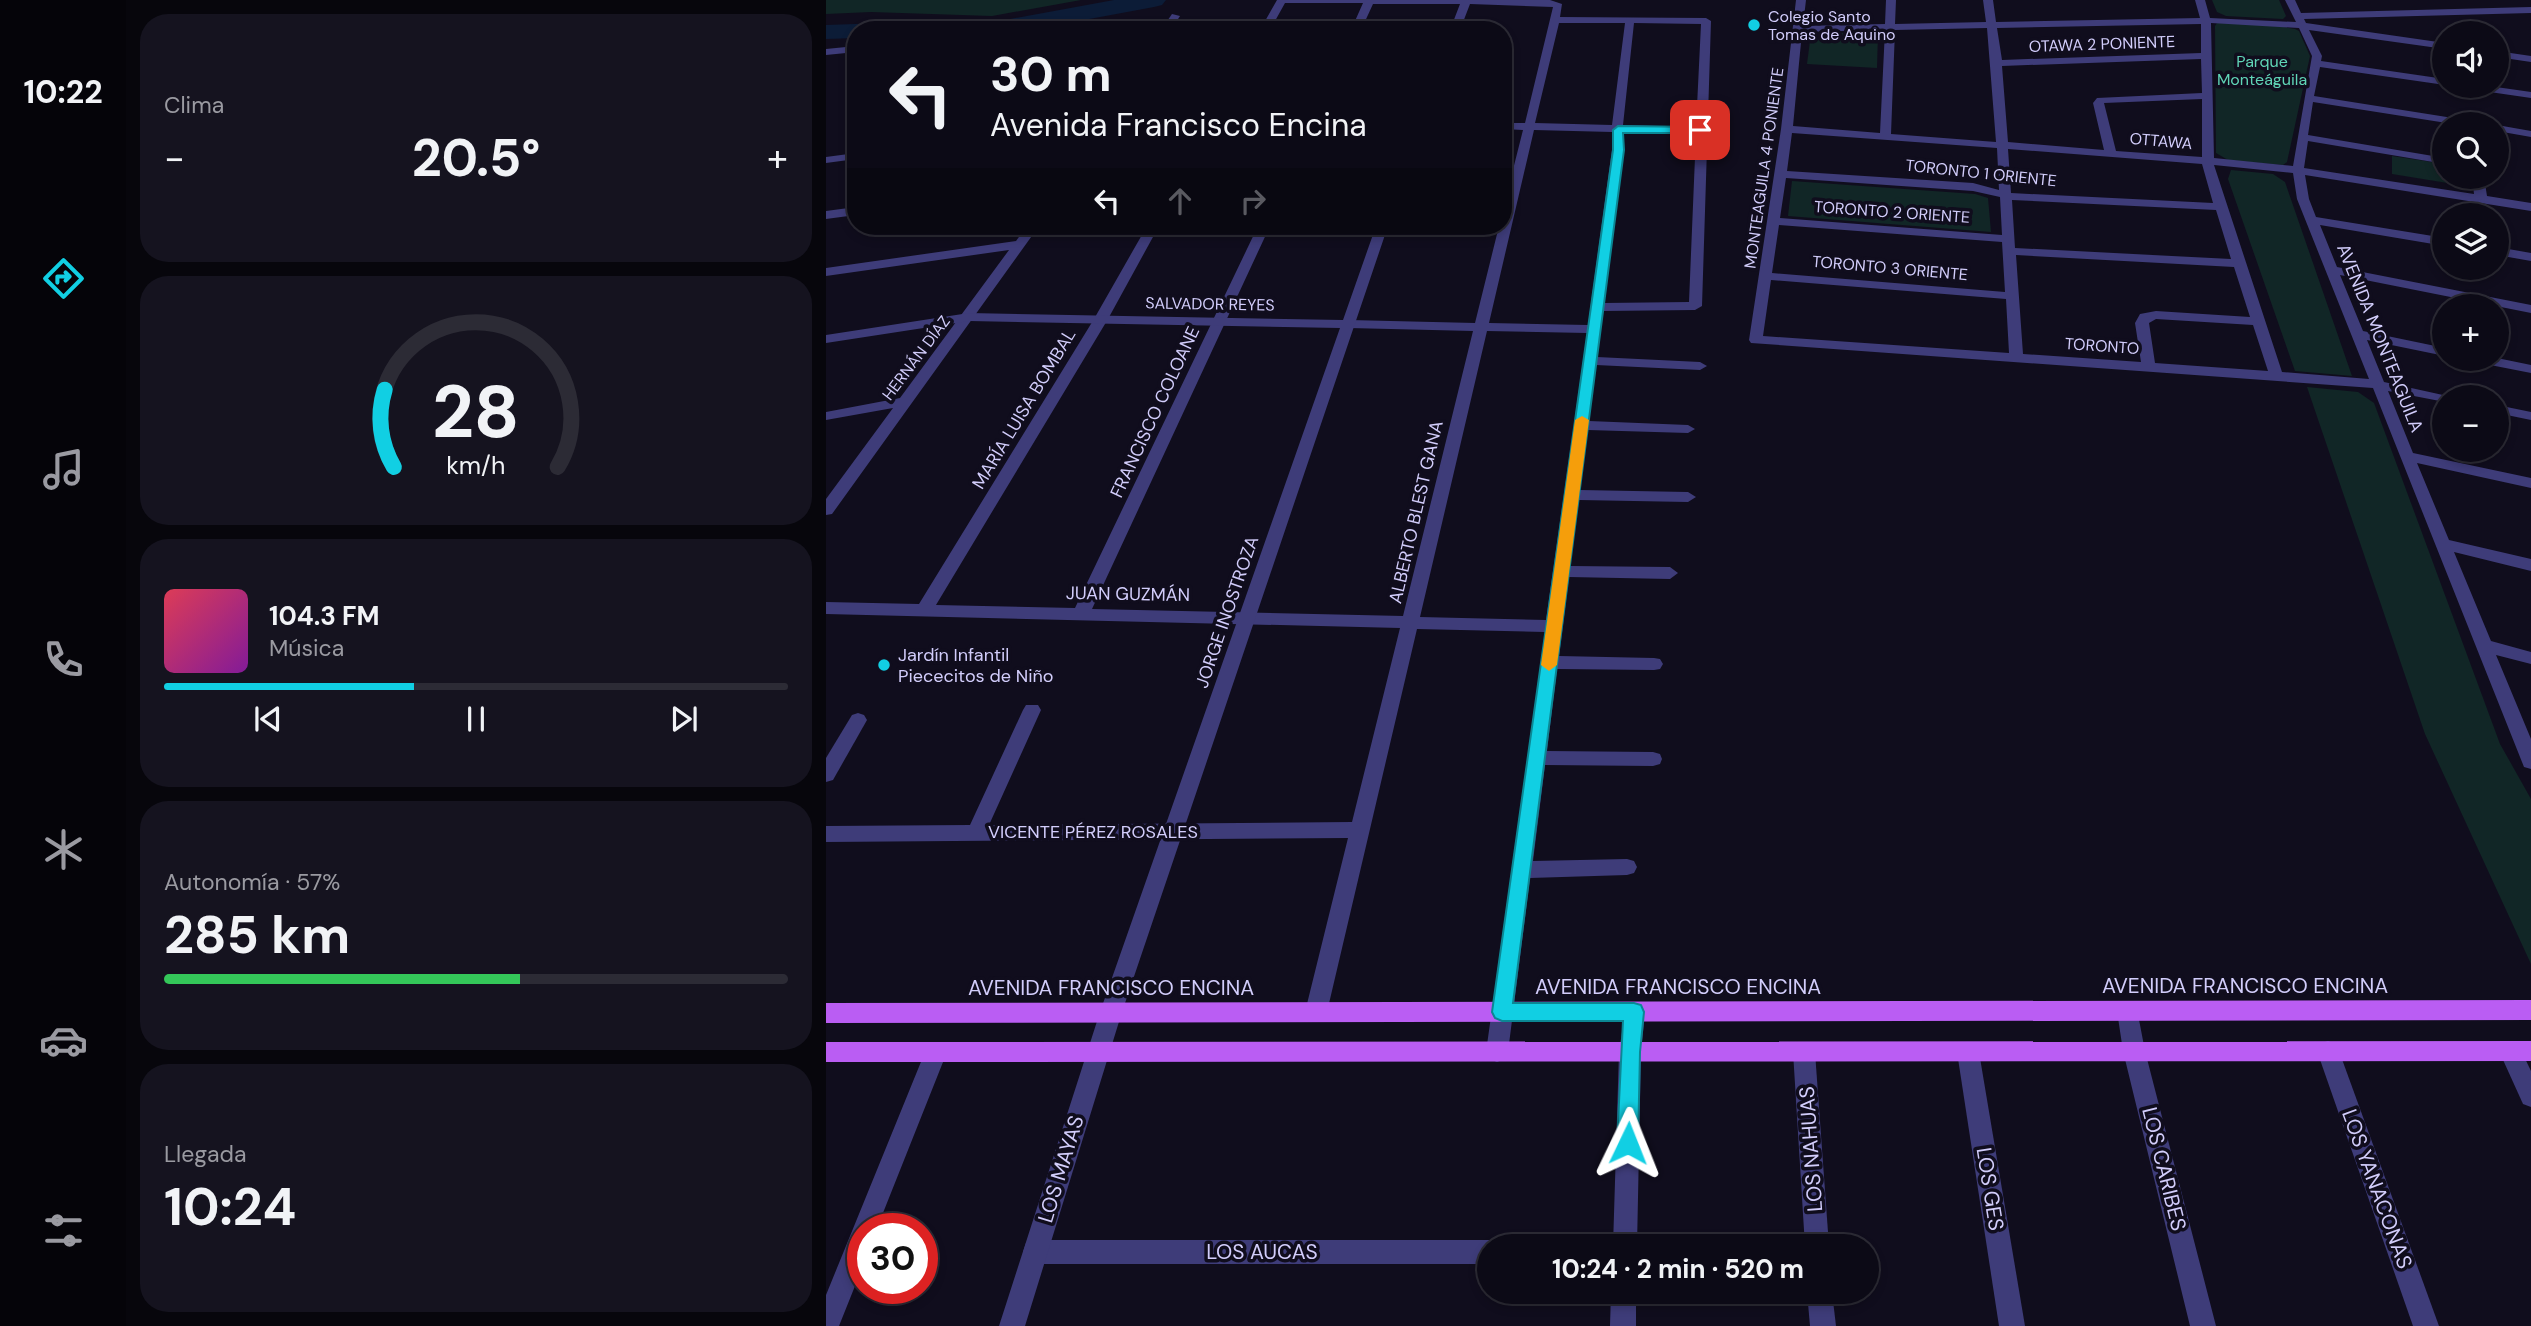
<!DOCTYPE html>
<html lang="es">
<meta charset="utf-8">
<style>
:root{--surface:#0c0a16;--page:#15131f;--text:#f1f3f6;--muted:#9a9aa1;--line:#2c2b35;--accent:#11cfe3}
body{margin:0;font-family:"DM Sans",sans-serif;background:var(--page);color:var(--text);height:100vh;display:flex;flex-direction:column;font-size:26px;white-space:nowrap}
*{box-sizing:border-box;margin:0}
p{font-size:23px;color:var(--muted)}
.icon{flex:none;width:38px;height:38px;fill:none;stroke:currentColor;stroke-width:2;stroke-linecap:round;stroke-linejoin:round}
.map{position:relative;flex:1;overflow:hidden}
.panel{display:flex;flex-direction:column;gap:14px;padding:14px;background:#07060c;width:700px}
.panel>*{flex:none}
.hud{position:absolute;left:21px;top:21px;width:665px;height:214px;border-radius:28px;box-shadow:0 4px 10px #0003,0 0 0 2px var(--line);background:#0c0a16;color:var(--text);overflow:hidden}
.fabs{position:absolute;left:1606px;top:21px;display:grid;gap:14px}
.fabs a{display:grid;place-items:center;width:77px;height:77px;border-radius:50%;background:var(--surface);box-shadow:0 4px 10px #0003,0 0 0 2px var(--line);font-size:35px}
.speed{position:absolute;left:21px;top:1213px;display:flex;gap:14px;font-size:35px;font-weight:700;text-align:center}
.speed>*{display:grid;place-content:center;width:91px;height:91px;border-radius:50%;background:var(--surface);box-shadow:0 4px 10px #0003,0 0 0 2px var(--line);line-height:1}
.speed .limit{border:10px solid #d22;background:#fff;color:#111}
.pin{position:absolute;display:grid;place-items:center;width:60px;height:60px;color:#fff;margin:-30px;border-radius:14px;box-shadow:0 4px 10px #0006}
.me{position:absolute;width:77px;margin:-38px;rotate:2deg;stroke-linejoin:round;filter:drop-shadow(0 0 5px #0008)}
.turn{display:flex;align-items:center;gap:24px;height:147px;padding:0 28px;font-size:32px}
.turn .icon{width:91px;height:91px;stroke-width:2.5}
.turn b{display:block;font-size:49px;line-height:60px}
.lanes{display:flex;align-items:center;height:66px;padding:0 28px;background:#0003;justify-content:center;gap:35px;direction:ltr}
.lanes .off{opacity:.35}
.big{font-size:52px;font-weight:700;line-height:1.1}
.panel .tile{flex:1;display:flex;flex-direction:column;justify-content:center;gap:10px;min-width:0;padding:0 24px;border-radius:28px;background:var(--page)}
.panel .dial{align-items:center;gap:0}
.dial svg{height:182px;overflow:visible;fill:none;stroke:var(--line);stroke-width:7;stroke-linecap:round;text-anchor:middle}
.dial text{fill:var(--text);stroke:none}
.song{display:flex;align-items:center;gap:21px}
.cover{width:84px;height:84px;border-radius:10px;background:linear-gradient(135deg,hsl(350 70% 55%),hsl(290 70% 35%))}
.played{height:7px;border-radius:4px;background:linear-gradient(90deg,var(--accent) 40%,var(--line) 40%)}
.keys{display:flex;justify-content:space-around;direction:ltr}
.heat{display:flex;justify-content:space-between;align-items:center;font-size:38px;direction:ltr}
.charge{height:10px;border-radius:5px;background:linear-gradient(90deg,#34c759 57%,var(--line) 0)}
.trip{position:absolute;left:651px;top:1234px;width:402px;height:70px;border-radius:35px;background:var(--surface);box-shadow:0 4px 10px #0003,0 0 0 2px var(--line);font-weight:700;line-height:70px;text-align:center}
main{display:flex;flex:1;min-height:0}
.tabs{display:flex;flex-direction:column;width:126px;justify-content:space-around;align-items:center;background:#050409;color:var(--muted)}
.tabs .icon{width:49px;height:49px}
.tabs .current{color:var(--accent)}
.tabs b{font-size:32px;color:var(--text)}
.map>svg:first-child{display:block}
.green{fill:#112626}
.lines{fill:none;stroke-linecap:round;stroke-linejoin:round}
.river{fill:#0c1c37;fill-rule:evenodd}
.minor{fill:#3e3c79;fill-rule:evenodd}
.tertiary{fill:#3e3c79;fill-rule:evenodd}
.primary{fill:#ba5df3;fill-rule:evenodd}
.route{fill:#11cfe3;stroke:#0b8794;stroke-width:2}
.slow{fill:#f59e0b}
.poi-dot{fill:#11cfe3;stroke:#100d1d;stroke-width:2.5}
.labels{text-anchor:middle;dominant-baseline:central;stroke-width:7;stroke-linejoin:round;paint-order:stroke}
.far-poi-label{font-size:16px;fill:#d2cdfb;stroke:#100d1d;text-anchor:start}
.far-street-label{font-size:16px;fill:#d2cdfb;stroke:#100d1d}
.far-park-label{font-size:16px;fill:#60d5b7;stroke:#100d1d}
.street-label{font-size:18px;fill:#d2cdfb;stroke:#100d1d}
.poi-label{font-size:18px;fill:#d2cdfb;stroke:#100d1d;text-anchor:start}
.near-street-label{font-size:21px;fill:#d2cdfb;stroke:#100d1d}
</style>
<main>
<nav class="tabs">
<b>10:22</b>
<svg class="icon current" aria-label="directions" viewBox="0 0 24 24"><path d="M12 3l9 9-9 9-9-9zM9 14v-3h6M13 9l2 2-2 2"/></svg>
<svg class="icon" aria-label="music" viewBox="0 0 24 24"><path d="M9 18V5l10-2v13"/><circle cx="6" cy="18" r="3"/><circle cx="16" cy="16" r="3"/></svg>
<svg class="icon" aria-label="phone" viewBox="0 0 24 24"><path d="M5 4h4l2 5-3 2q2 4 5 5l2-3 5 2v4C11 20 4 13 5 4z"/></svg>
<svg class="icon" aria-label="climate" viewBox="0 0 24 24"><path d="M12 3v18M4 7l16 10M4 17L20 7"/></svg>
<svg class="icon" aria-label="car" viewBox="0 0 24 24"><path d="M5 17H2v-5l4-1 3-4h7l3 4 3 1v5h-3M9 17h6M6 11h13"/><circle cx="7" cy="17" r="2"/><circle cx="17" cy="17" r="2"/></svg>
<svg class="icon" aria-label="filters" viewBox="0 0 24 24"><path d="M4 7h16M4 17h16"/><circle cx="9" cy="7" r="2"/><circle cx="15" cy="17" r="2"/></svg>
</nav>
<section class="panel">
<div class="tile"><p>Clima</p>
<div class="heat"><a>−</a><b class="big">20.5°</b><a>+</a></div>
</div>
<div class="tile dial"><svg viewBox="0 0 100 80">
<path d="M14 69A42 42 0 1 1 86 69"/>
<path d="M14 69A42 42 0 0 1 10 35" stroke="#11cfe3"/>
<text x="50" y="56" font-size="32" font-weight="700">28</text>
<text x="50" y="72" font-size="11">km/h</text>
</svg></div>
<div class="tile">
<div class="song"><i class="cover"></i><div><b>104.3 FM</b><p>Música</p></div></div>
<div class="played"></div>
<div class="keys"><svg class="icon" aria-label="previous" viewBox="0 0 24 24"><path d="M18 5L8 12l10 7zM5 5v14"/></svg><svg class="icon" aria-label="pause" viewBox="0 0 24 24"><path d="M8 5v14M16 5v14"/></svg><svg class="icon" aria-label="next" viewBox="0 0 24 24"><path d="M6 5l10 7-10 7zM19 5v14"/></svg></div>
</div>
<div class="tile"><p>Autonomía · 57%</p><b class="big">285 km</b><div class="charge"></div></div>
<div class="tile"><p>Llegada</p><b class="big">10:24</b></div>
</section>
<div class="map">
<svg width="1705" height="1326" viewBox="0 0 1705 1326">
<rect width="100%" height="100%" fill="#100d1d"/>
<g class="green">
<polygon points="0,0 255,0 166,16 45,12 0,14"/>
<polygon points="1386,0 1453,0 1460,16 1457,19 1400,16 1391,12"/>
<polygon points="1391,23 1440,24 1469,29 1473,31 1484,56 1461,162 1457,165 1402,160 1390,153 1389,26"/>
<polygon points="985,33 1052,33 1051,68 981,64"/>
<polygon points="1566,156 1619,164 1619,177 1640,177 1640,186 1566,174"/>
<polygon points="1405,170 1447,174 1459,182 1526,376 1469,371 1402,179"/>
<polygon points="966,181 1149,194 1162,198 1165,232 962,216"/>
<polygon points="1481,387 1532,392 1548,403 1674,744 1705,799 1705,964 1599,734"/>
</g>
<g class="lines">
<g class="river">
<polygon points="288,0 340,0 336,5 328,7 204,30 115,30 118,25 127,23 184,19"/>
<polygon points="58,23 67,25 70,30 30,30 30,38 0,39 0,25"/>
</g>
<g class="minor">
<path d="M451 0H724L736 4 734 17 880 18 885 21 876 306 869 310 777 311 771 357 874 362 881 366 874 370 770 365 763 421 862 425 869 429 862 433 762 430 754 490 862 492 870 497 862 502 753 500 744 566 844 567 852 573 844 579 743 577 733 656 828 658 834 659 837 664 834 669 828 670 731 669 721 751 827 752 834 754 836 759 834 764 827 766 719 765 707 861 801 859 808 861 811 867 808 873 801 875 704 878 682 1052 679 1059 671 1062 663 1059 660 1052 719 632 591 629 501 1012 498 1019 490 1022 482 1019 479 1012 522 838 0 842V826L144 825 197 710 200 705H212L215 710 163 825 526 822 574 628 0 614V602L93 604 268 319 321 226H333L282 319 110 605 249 608 432 226H444L266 609 577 616 647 331 523 328 516 324 523 320 649 323 673 226H677V209L697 130 677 129V123H699L727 7 644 4 634 30H624L634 4H547L535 30H525L537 3H459L444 30H434ZM733 23H799L786 125 709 123ZM808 23 875 24 870 127 797 125ZM708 130 786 132V150L762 325 663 323ZM797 132 870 133 863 302 778 303 798 150ZM661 331 761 333 720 620 594 617Z"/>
<path d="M970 0H980L977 26 1059 24 1060 0H1070L1069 24 1160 22 1157 0H1167L1170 22 1374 18 1369 0H1379L1384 18 1470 22 1459 0H1469L1475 13 1705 7V13L1478 19 1480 23 1619 43V49L1483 30 1496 56 1495 61 1619 79V85L1494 67 1488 96 1646 121 1651 124H1627L1487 102 1482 135 1619 158V164L1482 141 1478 168 1648 194 1646 177H1658L1661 196 1705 203V211L1479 175 1483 199 1490 217 1619 238V246L1494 225 1511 267 1705 305V313L1514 275 1537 331 1619 348V356L1541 340 1558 382 1626 397H1619V402L1562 391 1587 453 1705 478V488L1591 463 1623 540 1705 559V571L1628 552 1665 641 1705 652V664L1670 655 1705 739V769L1698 767 1696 762 1547 388 925 343 923 340 955 129ZM1385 23 1473 28 1486 56 1467 166 1388 158ZM1375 24V53L1176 60 1171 28ZM1161 28 1170 142 1065 134 1069 30ZM1059 30 1054 133 967 126 976 32ZM1375 59 1376 93 1271 98 1267 103 1278 150 1182 142 1176 66ZM1376 99V157L1290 151 1278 103ZM966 133 1171 148 1173 190 1147 183 961 171ZM1182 149 1376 164 1387 203 1185 193ZM1388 165 1467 173 1471 199 1543 379 1456 372ZM960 178 1147 191 1174 197 1176 235 954 218ZM1186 200 1390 210 1405 259 1189 248ZM953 225 1176 242 1179 292 946 273ZM1190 255 1408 267 1424 317 1330 311 1314 314 1309 323 1315 362 1197 354ZM945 280 1180 299 1183 353 937 336ZM1330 319 1427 325 1442 371 1329 363 1323 323Z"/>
<polygon points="346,14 354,16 345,30 335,30"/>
<polygon points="30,46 30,52 0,55 0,49"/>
<polygon points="1671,51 1705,56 1705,62 1671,57"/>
<polygon points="1638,86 1663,86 1705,92 1705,98 1643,89"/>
<polygon points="1671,125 1705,131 1705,137 1671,131"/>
<polygon points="30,207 30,215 0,219 0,211"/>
<polygon points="201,226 213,226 6,514 0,515 0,499 67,408 0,420 0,412 74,398 183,250 0,276 0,268 190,241"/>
<polygon points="1671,247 1705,253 1705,261 1671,255"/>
<polygon points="1671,358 1705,365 1705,373 1654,363 1647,359"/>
<polygon points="1671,405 1705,412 1705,420 1671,413"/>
<polygon points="32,713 38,715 41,720 7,780 0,782 0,758 26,715"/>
<polygon points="1302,1001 1310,1004 1319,1051 1390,1326 1364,1326 1297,1051 1291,1011 1294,1004"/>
<polygon points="808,1002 816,1005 819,1012 815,1052 811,1246 787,1246 793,1052 800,1005"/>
<polygon points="1502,1041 1510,1044 1513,1051 1613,1326 1587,1326 1491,1051 1494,1044"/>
<polygon points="1684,1041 1692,1044 1705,1071 1705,1107 1697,1104 1673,1051 1676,1044"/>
<polygon points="110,1042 118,1045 121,1052 51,1228 37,1228 37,1266 13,1326 0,1326 0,1295 99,1052 102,1045"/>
<polygon points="978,1042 986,1045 989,1052 1003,1246 979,1246 967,1052 970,1045"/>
<polygon points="1142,1042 1150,1045 1153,1052 1199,1326 1173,1326 1131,1052 1134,1045"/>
<polygon points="209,1240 663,1240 673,1246 663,1246 663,1264 209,1264 200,1261 197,1252 200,1243"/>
<polygon points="785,1292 810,1292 810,1326 784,1326"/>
<polygon points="981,1292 1006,1292 1010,1326 984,1326"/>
</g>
<g class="tertiary">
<polygon points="30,153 30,159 0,163 0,157"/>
<polygon points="550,226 562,226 296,1012 199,1326 173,1326 274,1012 514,328 143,321 0,343 0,335 143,313 517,320"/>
</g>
<g class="primary">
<polygon points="1705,1000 1705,1020 0,1023 0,1003"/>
<polygon points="1705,1041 1705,1061 0,1062 0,1042"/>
</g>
</g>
<polygon class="route" points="792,126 874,127 879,130 874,133 797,133 798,150 687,1003 808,1003 815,1005 818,1012 814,1052 812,1143 809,1151 802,1154 794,1151 791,1143 797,1021 676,1021 669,1018 666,1012 787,150 787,130"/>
<polygon class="slow" points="756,416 763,420 731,665 723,671 715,665 749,420"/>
<g class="poi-dot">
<circle cx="928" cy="25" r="7"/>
<circle cx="58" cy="665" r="7"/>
</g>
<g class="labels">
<g class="far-poi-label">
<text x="942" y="16">Colegio Santo<tspan x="942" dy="18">Tomas de Aquino</tspan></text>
</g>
<g class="far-street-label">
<text transform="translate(1276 44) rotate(-2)">OTAWA 2 PONIENTE</text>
<text transform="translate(1335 141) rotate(5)">OTTAWA</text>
<text transform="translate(938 168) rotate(-82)">MONTEAGUILA 4 PONIENTE</text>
<text transform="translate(1155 173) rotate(6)">TORONTO 1 ORIENTE</text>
<text transform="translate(1066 212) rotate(4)">TORONTO 2 ORIENTE</text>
<text transform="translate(1064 268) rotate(5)">TORONTO 3 ORIENTE</text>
<text transform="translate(384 304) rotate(1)">SALVADOR REYES</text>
<text transform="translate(1276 346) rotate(4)">TORONTO</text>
<text transform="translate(90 358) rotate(-53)">HERNÁN DÍAZ</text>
</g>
<g class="far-park-label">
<text x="1436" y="61">Parque<tspan x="1436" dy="18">Monteáguila</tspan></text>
</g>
<g class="street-label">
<text transform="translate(1554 338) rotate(68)">AVENIDA MONTEAGUILA</text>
<text transform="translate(198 409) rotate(-59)">MARÍA LUISA BOMBAL</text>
<text transform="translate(329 412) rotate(-65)">FRANCISCO COLOANE</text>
<text transform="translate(590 512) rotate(-77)">ALBERTO BLEST GANA</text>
<text transform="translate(302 594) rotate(1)">JUAN GUZMÁN</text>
<text transform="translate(401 612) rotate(-71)">JORGE INOSTROZA</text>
<text x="267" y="832">VICENTE PÉREZ ROSALES</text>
</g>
<g class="poi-label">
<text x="72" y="655">Jardín Infantil<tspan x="72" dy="21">Piececitos de Niño</tspan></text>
</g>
<g class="near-street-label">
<text x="1419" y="986">AVENIDA FRANCISCO ENCINA</text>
<text x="852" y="987">AVENIDA FRANCISCO ENCINA</text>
<text x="285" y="988">AVENIDA FRANCISCO ENCINA</text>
<text transform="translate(985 1149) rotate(-94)">LOS NAHUAS</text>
<text transform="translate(235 1169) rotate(-73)">LOS MAYAS</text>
<text transform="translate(1338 1169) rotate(76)">LOS CARIBES</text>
<text transform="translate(1164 1189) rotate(81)">LOS GES</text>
<text transform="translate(1551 1189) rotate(70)">LOS YANACONAS</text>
<text x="436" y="1252">LOS AUCAS</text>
</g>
</g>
</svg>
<div class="fabs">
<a><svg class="icon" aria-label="sound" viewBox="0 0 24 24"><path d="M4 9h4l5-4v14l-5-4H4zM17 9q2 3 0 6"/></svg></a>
<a><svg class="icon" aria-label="search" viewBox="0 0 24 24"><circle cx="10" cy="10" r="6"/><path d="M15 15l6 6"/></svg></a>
<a><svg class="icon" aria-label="layers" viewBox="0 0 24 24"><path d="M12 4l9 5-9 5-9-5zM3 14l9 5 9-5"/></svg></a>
<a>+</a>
<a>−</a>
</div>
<div class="speed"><div class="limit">30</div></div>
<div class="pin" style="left:874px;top:130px;background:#d93025"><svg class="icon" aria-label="arrive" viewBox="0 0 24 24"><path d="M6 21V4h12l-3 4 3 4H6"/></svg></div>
<svg class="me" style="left:802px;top:1143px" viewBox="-20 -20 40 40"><path d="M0-17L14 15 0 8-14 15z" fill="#11cfe3" stroke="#fff" stroke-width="4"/></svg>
<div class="trip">10:24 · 2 min · 520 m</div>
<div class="hud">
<div class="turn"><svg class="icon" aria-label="left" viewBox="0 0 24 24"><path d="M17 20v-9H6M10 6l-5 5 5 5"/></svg><div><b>30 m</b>Avenida Francisco Encina</div></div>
<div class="lanes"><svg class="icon" aria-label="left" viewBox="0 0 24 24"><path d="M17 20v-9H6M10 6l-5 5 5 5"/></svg><svg class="icon off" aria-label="ahead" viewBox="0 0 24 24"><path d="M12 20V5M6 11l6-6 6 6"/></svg><svg class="icon off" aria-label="right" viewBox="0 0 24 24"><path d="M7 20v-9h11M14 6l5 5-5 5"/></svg></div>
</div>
</div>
</main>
